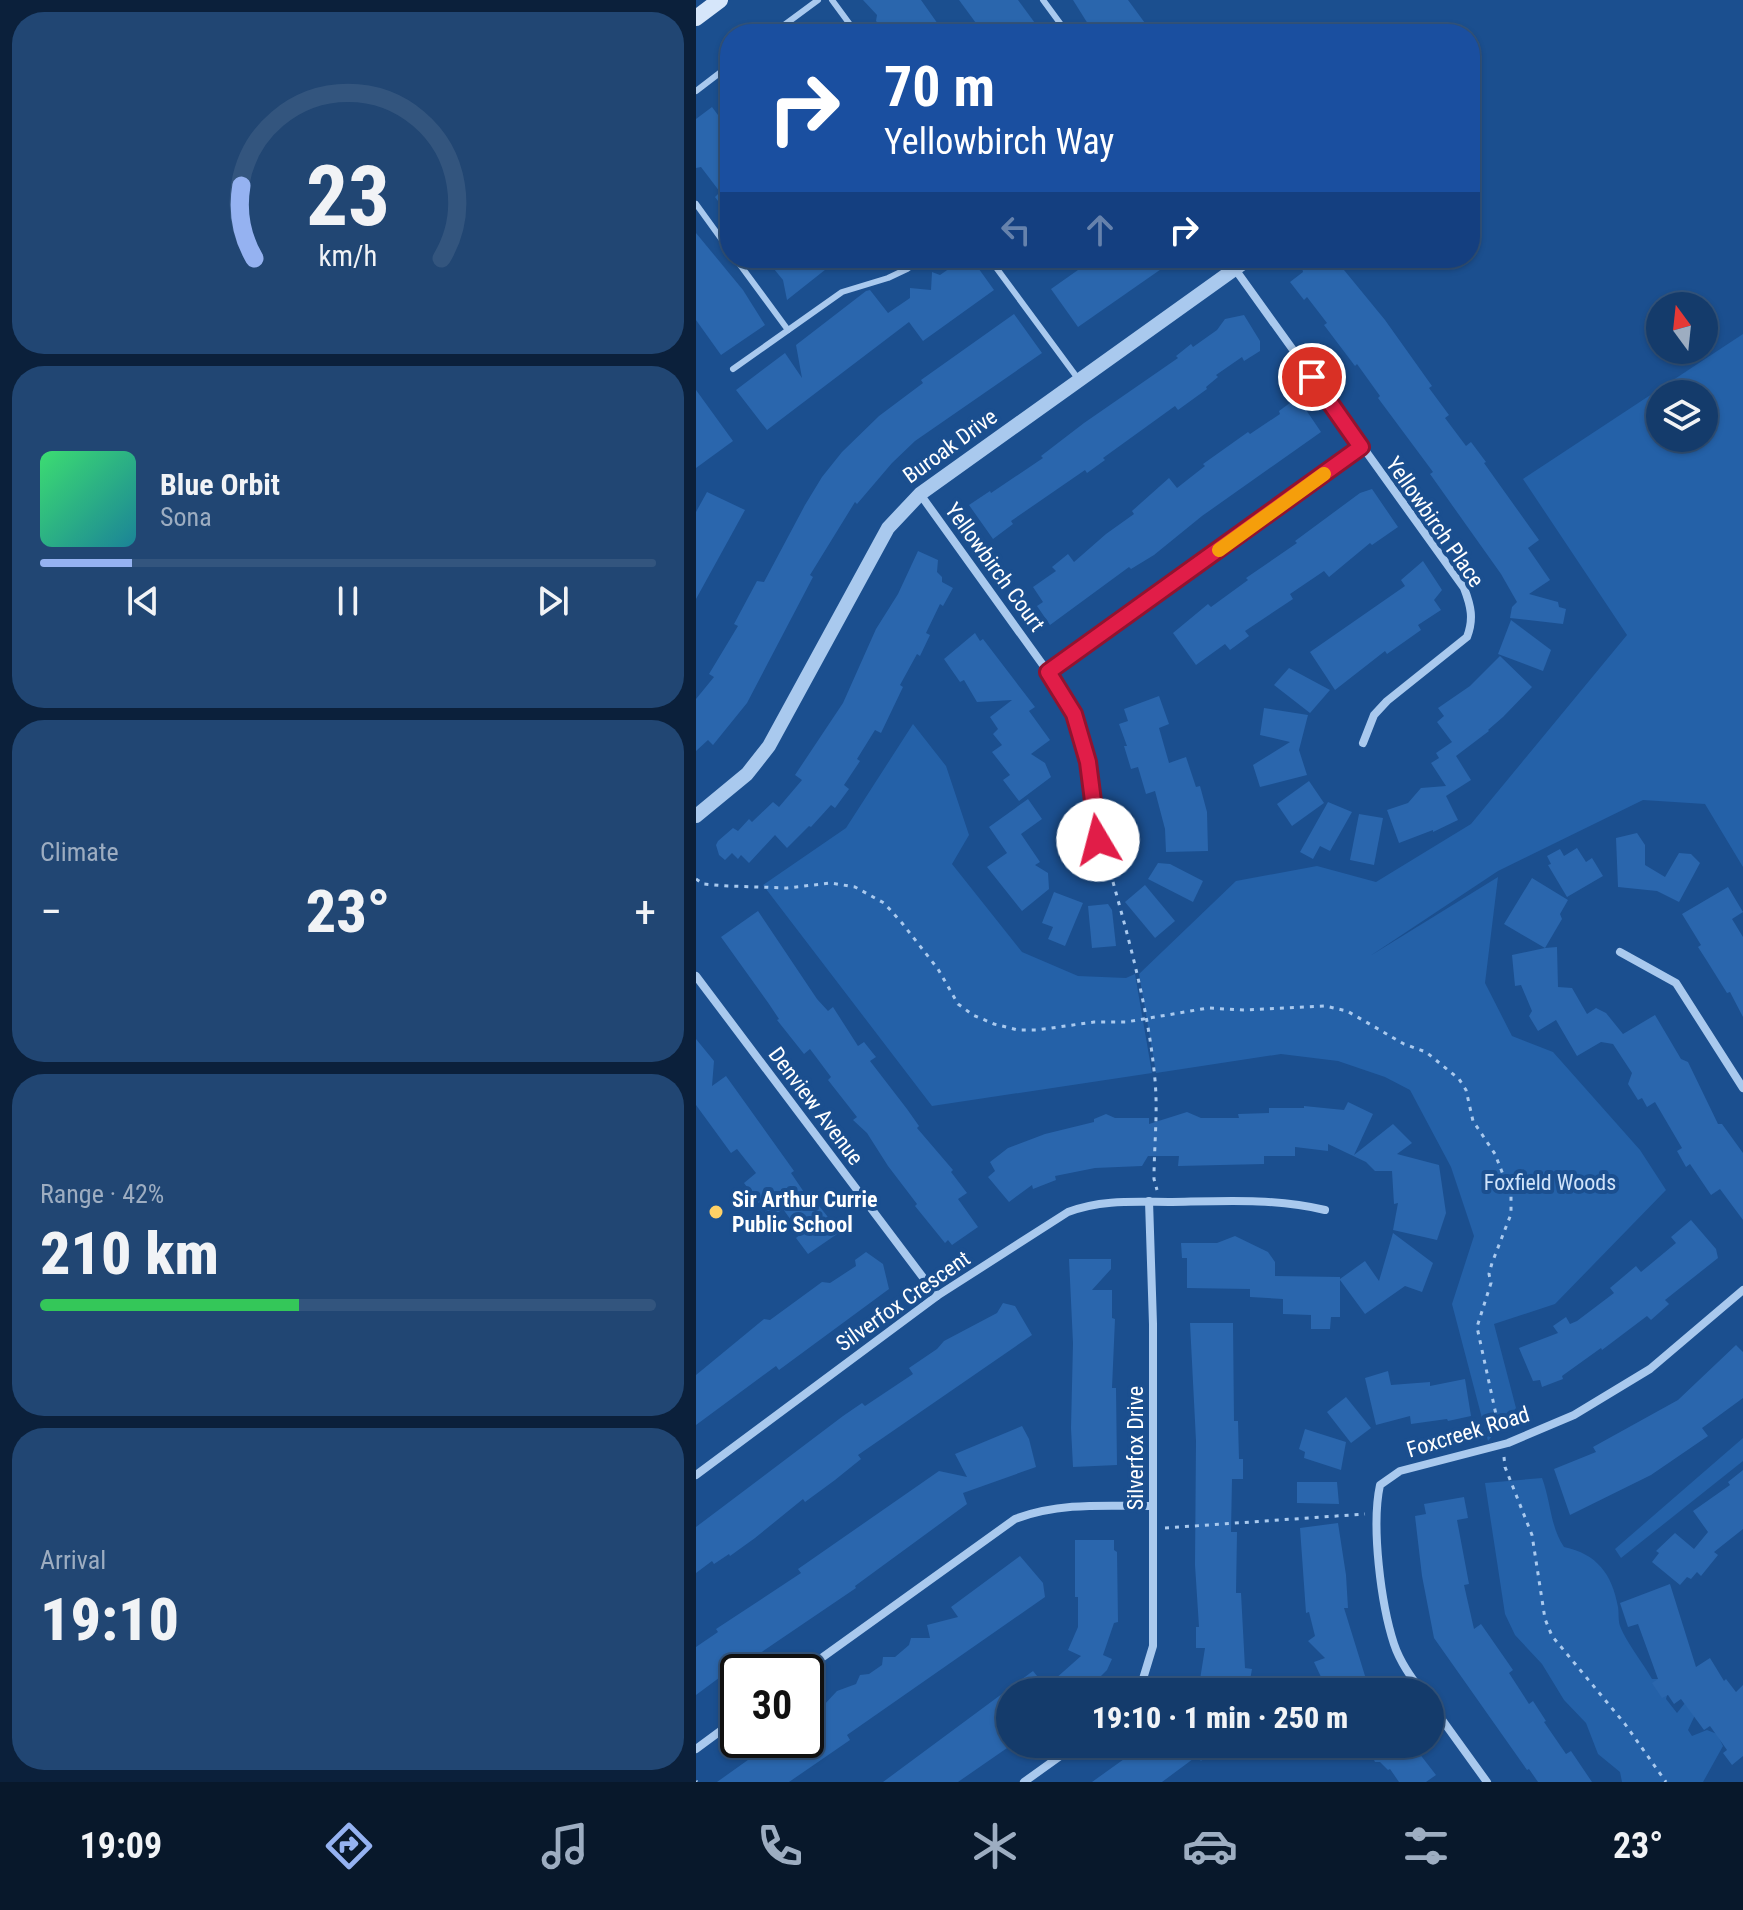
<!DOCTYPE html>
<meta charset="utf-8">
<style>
:root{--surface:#143b6b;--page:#214673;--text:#f1f3f6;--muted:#9dadc1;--line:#33557e;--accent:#95b2f1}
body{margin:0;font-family:"Roboto Condensed",sans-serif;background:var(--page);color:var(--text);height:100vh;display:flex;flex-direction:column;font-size:30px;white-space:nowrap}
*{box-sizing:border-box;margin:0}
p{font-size:26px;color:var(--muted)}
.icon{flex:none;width:44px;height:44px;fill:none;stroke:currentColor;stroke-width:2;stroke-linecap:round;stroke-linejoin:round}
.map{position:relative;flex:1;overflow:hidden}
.sheet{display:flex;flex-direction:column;gap:12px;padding:12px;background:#0b203b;width:696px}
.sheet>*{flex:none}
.banner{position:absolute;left:24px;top:24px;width:760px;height:244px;border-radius:32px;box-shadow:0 2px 6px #0004,0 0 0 2px var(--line);background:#1a4fa0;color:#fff;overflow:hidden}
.needle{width:52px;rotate:345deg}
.tools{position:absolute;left:950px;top:292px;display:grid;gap:16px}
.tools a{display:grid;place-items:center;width:72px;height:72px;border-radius:50%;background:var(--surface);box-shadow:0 2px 6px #0004,0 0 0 2px var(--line);font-size:40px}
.speed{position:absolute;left:24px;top:1654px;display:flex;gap:16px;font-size:40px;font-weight:700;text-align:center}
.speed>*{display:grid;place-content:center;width:104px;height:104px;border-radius:50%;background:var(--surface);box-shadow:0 2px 6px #0004,0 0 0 2px var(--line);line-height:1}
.speed .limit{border:4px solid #111;border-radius:12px;background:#fff;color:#111}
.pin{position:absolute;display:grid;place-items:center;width:68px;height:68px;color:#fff;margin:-34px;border:4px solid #fff;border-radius:50%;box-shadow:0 2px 8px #0007}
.me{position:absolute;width:88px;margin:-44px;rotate:352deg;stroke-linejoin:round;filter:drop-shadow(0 0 6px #0008)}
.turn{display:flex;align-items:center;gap:28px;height:168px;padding:0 32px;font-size:36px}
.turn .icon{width:104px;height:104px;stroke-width:2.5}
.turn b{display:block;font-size:56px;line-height:68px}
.lanes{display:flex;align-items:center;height:76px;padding:0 32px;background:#0003;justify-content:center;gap:40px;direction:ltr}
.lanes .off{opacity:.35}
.big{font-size:60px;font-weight:800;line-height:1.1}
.sheet .tile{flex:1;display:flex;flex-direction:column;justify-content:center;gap:12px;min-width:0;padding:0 28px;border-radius:32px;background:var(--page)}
.sheet .dial{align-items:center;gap:0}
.dial svg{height:208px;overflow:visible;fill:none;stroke:var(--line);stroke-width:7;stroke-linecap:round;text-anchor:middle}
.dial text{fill:var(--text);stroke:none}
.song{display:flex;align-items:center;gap:24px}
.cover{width:96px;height:96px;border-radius:12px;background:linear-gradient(135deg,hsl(140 70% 55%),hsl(190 70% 35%))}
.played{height:8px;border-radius:4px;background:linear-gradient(90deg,var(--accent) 15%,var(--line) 15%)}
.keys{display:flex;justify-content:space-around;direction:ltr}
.heat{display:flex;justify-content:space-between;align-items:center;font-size:44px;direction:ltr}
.charge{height:12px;border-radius:6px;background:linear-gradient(90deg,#34c759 42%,var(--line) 0)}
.trip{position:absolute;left:300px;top:1678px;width:448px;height:80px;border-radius:40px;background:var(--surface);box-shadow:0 2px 6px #0004,0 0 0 2px var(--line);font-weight:800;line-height:80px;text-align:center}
.tab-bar{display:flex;height:128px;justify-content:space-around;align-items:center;background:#08182b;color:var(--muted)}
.tab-bar .icon{width:56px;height:56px}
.tab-bar .active{color:var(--accent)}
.tab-bar b{font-size:36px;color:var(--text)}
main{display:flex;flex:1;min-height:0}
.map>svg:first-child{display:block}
.green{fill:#2461a8;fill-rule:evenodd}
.building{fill:#2a66ad}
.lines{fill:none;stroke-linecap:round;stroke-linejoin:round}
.path{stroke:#a9c9ee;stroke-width:3;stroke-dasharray:4 6;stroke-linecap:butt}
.service{stroke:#a9c9ee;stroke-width:6}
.minor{stroke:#a9c9ee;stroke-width:8}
.tertiary{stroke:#a9c9ee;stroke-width:14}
.secondary{stroke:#d6e6fa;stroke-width:16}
.route-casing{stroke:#92132f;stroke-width:20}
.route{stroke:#e11d48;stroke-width:14}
.slow{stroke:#f59e0b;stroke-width:14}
.poi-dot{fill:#ffd166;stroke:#1b4f8f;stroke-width:3}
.labels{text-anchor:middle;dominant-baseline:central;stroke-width:8;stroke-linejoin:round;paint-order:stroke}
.street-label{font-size:22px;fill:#fff;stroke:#1b4f8f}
.park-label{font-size:22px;fill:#cfe3fa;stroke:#1b4f8f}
.poi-label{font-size:22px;font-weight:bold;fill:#fff;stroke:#1b4f8f;text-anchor:start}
</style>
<main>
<section class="sheet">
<div class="tile dial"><svg viewBox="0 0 100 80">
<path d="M14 69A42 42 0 1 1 86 69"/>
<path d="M14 69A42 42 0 0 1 9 41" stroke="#95b2f1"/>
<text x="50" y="56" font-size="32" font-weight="700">23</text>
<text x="50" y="72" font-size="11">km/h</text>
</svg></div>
<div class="tile">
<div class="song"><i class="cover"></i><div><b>Blue Orbit</b><p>Sona</p></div></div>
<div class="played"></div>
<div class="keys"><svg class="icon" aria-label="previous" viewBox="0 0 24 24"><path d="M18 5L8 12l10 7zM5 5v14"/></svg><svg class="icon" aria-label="pause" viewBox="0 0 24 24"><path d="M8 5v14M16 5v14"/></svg><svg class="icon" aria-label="next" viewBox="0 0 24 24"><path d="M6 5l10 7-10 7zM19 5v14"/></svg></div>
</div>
<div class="tile"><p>Climate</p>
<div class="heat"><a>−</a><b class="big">23°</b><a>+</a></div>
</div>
<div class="tile"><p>Range · 42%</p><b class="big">210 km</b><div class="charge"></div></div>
<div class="tile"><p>Arrival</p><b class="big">19:10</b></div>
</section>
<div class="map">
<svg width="1047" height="1782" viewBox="0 0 1047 1782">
<rect width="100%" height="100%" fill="#1b4f8f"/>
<g class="green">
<path d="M1047 334V867L1009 804 947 800 802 871 674 956 802 877 789 983 816 1036 857 1052 944 1150 970 1190 859 1304 798 1324 820 1408 792 1441 756 1304 778 1236 755 1167 714 1090 689 1077 642 1061 585 1054 460 1073 443 974 540 881 621 866 680 882 775 824 931 635 827 479ZM1008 394V438H964V394Z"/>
<polygon points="217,724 250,766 273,835 256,864 326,952 382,976 430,978 439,974 456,1073 236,1106 67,885 150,828"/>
<polygon points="1047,1438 1047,1461 925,1558 919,1549"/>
<path d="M846 1478C855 1502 854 1526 868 1547 901 1554 916 1574 922 1607 923 1613 922 1620 924 1626 930 1642 947 1663 956 1679H965L973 1688 970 1699 981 1713 989 1703 999 1715 992 1730 996 1736 1011 1730 1021 1734 1027 1746 1007 1782H926L924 1772 902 1754 890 1723 868 1700 846 1664 819 1635 809 1614 789 1483Z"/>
</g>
<g class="building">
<polygon points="167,0 225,0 249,34 196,34 191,28 186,28 180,21 181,15"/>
<polygon points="263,0 322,0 347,34 288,34"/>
<polygon points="377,0 432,0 457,34 404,34 395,22 392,24"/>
<polygon points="16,107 34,131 34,217 19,197 24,192 5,167 0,168 0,119"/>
<polygon points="0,233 47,290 69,325 25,355 0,320"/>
<polygon points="69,258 144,258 91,300 87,280"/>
<polygon points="256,258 275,258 298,290 227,341 213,322 71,430 40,390 89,353 106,378 100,345 170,291 174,290 192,313 214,298 214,288 235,290 236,272 244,275 257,266"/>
<polygon points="399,258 481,258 382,327 355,289"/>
<polygon points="612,258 645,258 651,267 648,270 689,320 736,386 733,388 753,415 749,418 770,446 775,442 790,462 788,463 843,540 832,548 854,580 833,594 862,602 863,607 870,609 867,624 814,618 816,607 821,602 805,574 734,474 737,472 682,398 684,396 661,364 659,366 628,325 631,323 611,297 608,300 594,282 607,272 605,263"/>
<polygon points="318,314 346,353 219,441 196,463 161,504 159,502 114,575 117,577 51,703 17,745 12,740 0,751 0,699 18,677 13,674 42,626 38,624 61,581 68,582 109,505 126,477 146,452 183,416 227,383 225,380"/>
<polygon points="548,315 564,341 564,351 548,361 546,357 520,375 522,377 510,387 511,389 482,410 479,406 407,458 409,460 391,473 389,470 315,521 317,524 297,539 273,505 294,491 295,493 347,458 345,456 388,423 482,358 480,356 495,344 497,347 521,330 529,319"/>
<polygon points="0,390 37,441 0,468"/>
<polygon points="598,400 603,407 606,404 625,432 506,516 458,555 435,569 433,567 354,625 341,606 347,602 337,587 360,571 356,567 372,554 378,562 410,534 438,514 436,511 473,478 481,488 509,466 507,464 552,432 554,434 584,414 583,411"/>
<polygon points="676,489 702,527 676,545 674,543 633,577 628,571 594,594 597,599 549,631 553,636 534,650 529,644 500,665 477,633 512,604 515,607 552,580 550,578 601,543 599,541 664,493"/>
<polygon points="11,492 49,510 0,599 0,512"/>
<polygon points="222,551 242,560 241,572 246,577 246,582 257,588 247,606 244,604 230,633 234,635 224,656 221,654 204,685 207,687 185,733 179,730 161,759 164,761 148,785 153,789 139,808 135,805 115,827 113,826 91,848 79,835 53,863 45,855 42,859 36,853 29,860 23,855 20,845 22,841 37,828 42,831 53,819 56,822 77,802 83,807 106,780 99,775 147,703 180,629 202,594"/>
<polygon points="727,561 746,590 738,600 745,610 722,625 725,630 691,654 689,651 639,690 614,652 709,586 705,580"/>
<polygon points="815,620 855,650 847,671 802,654"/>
<polygon points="279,633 284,641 287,639 339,707 333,711 354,740 335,754 349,763 355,777 323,801 307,780 314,775 296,752 306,745 297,734 302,729 294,717 316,700 281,702 268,680 264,682 248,659"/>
<polygon points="804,656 836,687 807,717 792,730 793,731 760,756 775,780 750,796 762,820 737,832 737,830 703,843 691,810 712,803 725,788 750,786 735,763 743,758 740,753 756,742 741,722 748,716 742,708 774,686"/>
<polygon points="593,668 634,690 614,713 578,685"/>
<polygon points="463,696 473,724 463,728 473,763 490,757 500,787 504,786 511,812 512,851 470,852 469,829 459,791 450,794 442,767 435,769 428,746 431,746 423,724 432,721 428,709"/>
<polygon points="568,708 612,715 603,750 611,775 564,787 557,765 594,742 564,735"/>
<polygon points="613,781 628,803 596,826 581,804"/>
<polygon points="332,799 346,819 325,834 344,862 339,865 352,873 353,889 326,911 291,867 311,853 293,827"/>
<polygon points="632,802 656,812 634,851 624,846 617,859 604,852"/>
<polygon points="663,814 687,818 678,865 654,860"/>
<polygon points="941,833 949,845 949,865 969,877 983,853 995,854 1004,863 983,902 961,891 922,887 920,838"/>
<polygon points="881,848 890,862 896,858 907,876 871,897 852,865 855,864 851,856 864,849 868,856"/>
<polygon points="462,863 474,864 507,881 497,902 452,879"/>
<polygon points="836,878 872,900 864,914 866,919 849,948 861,947 862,987 876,988 891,1014 900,1008 910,1013 927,1034 959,1015 985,1059 992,1062 1022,1124 1026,1124 1047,1153 1047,1220 1024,1189 1015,1195 994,1164 990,1167 981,1151 986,1148 959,1102 951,1107 946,1098 942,1100 932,1084 936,1073 917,1044 905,1042 881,1056 860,1020 842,1031 833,1016 836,1011 825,985 819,986 816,955 849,948 808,924"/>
<polygon points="449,885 479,921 459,938 429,902"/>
<polygon points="1032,887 1047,912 1036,919 1047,937 1047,1017 1034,992 1031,993 1011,961 1002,947 1005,945 986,914"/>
<polygon points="358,892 387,903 369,946 352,939 357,927 346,923"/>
<polygon points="412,904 416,910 420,946 396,948 392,906"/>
<polygon points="62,911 121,999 132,1011 137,1007 162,1046 168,1042 180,1057 174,1061 211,1109 223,1126 221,1128 257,1170 255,1172 271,1193 262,1199 282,1227 256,1245 252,1240 249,1243 219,1206 221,1204 192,1166 171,1133 157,1120 161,1117 132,1080 135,1077 114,1049 108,1054 81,1020 83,1019 73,1004 25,937"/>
<polygon points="0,1039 18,1061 16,1086 30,1076 98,1171 95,1173 112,1198 115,1196 144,1232 112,1254 100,1238 105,1234 87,1209 74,1218 48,1183 60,1173 41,1149 35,1153 0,1105"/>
<polygon points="652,1102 677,1114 658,1155 697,1124 716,1143 701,1154 743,1165 750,1213 741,1240 697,1230 702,1203 698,1204 696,1171 679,1171 670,1162 632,1144 632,1151 599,1147 599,1156 568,1156 568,1164 482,1166 483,1156 452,1156 446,1166 399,1168 359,1176 360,1180 337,1189 336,1185 313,1202 292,1177 299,1171 294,1162 312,1148 349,1134 398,1122 398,1119 410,1114 419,1118 453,1118 453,1124 491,1112 505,1118 543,1118 542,1114 573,1113 573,1108 608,1108 608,1106 648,1110"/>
<polygon points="995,1220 1020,1249 1022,1258 969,1300 973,1304 955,1320 951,1316 906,1350 905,1348 866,1376 867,1379 846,1387 844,1380 837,1381 823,1348 862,1333 857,1326 870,1317 874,1324 881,1321 918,1293 914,1288 940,1266 945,1272 980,1243 975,1237"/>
<polygon points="697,1233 737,1263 726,1292 709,1286 669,1314 644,1280 644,1317 635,1317 634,1329 615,1329 615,1315 587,1314 587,1299 554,1297 554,1289 491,1288 491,1258 486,1258 485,1243 521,1243 539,1236 572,1252 579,1262 579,1276 644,1277 644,1279 669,1261 683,1281"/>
<polygon points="170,1252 187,1264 193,1289 83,1370 80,1366 0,1425 0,1375 68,1319 74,1320 126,1282 134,1283 160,1266 159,1260"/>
<polygon points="373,1259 415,1259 415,1269 396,1290 416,1290 416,1318 419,1319 416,1388 420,1388 421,1465 377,1467 375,1428 377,1343"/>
<polygon points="307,1303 319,1306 336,1335 162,1455 165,1459 139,1480 109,1502 107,1499 59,1538 34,1556 33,1554 18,1564 16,1561 0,1573 0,1527 147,1416 166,1403 169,1406 217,1374 213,1368 241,1349 248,1341 301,1313"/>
<polygon points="494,1323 537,1323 538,1421 542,1421 543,1459 547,1459 547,1479 536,1479 535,1532 541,1532 540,1593 545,1593 549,1668 556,1669 552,1692 502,1692 509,1648 500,1648 500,1627 503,1627 499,1565 500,1441"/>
<polygon points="1040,1345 1047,1352 1047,1398 1006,1428 1012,1436 955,1475 874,1515 858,1469 900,1452 897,1447 982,1400"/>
<polygon points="692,1371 695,1385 734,1382 734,1386 769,1379 775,1416 752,1421 751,1419 715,1424 714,1416 680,1425 669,1378"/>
<polygon points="650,1397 675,1428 655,1443 631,1412"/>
<polygon points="326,1426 333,1439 340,1467 267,1493 271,1504 159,1586 160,1588 45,1666 43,1663 0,1695 0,1647 22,1632 20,1629 105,1573 102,1569 243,1471 271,1477 259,1454"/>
<polygon points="609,1429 650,1442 645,1470 608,1458 609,1452 603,1449"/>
<polygon points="1047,1470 1047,1529 1018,1552 1022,1555 1005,1576 1001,1572 995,1579 991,1577 984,1585 956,1562 963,1553 960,1551 979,1533 998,1549 1012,1532 997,1511 1034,1485 1032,1482"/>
<polygon points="601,1482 641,1482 643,1504 601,1503"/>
<polygon points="768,1497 772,1518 761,1520 773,1584 768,1585 778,1629 785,1624 817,1670 813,1673 833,1704 837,1701 850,1721 848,1722 870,1754 875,1751 896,1782 842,1782 833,1769 831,1770 738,1638 726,1576 719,1516 730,1514 728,1504"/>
<polygon points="642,1523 650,1575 652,1608 648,1608 674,1692 632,1692 618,1662 629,1658 612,1641 619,1636 613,1612 610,1613 604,1528"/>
<polygon points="379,1540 418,1540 418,1550 421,1552 422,1622 418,1623 407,1655 416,1659 411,1670 389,1692 314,1692 314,1746 262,1782 187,1782 337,1671 350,1687 385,1656 372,1650 382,1627 382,1597 379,1597"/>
<polygon points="324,1556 347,1583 349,1597 151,1735 154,1740 93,1782 21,1782 80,1740 110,1740 110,1718 127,1706 141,1691 160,1684 164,1675 173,1674 186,1665 187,1657 199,1657 213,1645 215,1638 234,1638 231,1625 262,1617 255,1607"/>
<polygon points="974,1584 1000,1667 1014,1658 1028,1681 1030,1679 1040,1692 1047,1685 1047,1756 1036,1765 1027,1753 1031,1750 1014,1726 1008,1730 985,1699 978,1704 972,1695 966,1698 956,1683 962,1679 942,1624 932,1627 924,1603"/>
<polygon points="449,1744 520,1744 505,1761 501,1756 466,1782 396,1782"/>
<polygon points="670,1744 716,1744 740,1775 730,1782 703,1782 694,1769 692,1770 684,1762 679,1762"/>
</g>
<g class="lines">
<g class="path">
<polyline points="0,879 7,884 32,886 91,888 135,883 159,887 188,903 206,923 242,969 262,1004 277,1015 298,1024 322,1030 341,1030 398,1022 430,1022 512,1008 548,1010 629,1006 651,1011 708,1044 730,1052 763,1079 770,1090 777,1121 799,1154 815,1195 815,1214 796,1263 793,1274 795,1283 781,1327 804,1433"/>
<path d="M417 882C435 947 453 1013 459 1080 462 1113 458 1146 458 1179L461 1190"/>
<polyline points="808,1457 809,1467 836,1535 849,1619 856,1636 929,1724 970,1782"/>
<polyline points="469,1528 669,1514"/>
<polyline points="0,1781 1,1782"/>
</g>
<g class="service">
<polyline points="136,0 161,34"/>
<polyline points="347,0 372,34"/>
<polyline points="76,34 122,0"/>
<polyline points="0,91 34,65"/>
<polyline points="0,204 34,251"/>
<polyline points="39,258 92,330"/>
<polyline points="293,258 383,380"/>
<polyline points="37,369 146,292 192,278 211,269 226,258"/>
</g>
<g class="minor">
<path d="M539 269 768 588C775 606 778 619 771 637L691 701 678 715 667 743"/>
<polyline points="224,494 352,672 378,714 392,762 402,840"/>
<polyline points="352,672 665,447"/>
<polyline points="924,952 980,983 1047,1088"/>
<polyline points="0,976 241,1296"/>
<path d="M0 1475 241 1296 372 1212C406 1199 440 1202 476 1202 528 1201 578 1198 629 1210"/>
<path d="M106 1672 319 1519C364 1502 410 1506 457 1506"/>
<polyline points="443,1692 457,1646 457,1324 453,1201"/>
<path d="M726 1692C715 1677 704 1662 698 1644 685 1604 675 1526 684 1485L704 1471 812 1443 878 1415 954 1369 1047 1290"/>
<polyline points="734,1703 791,1782"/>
<polyline points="0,1749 42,1718"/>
<polyline points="328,1782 381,1744"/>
</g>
<polyline class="tertiary" points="0,816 51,774 73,746 192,528 224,494 554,258"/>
<polyline class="secondary" points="0,18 24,0"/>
</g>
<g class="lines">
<defs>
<polyline id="route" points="402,840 392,762 378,714 352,672 665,447 616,377"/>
</defs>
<use href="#route" class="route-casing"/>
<use href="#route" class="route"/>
<polyline class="slow" points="523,550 628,474"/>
</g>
<circle class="poi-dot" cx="20" cy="1212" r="8"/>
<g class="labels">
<g class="street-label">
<text transform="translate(254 446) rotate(-36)">Buroak Drive</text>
<text transform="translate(739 522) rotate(55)">Yellowbirch Place</text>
<text transform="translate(299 567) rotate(54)">Yellowbirch Court</text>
<text transform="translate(120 1106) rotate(53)">Denview Avenue</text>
<text transform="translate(207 1301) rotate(-35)">Silverfox Crescent</text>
<text transform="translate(772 1432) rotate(-17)">Foxcreek Road</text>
<text transform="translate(439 1448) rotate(-90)">Silverfox Drive</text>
</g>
<g class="park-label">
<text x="854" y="1182">Foxfield Woods</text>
</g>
<g class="poi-label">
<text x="36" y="1199">Sir Arthur Currie<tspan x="36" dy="25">Public School</tspan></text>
</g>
</g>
</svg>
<div class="tools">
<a><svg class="needle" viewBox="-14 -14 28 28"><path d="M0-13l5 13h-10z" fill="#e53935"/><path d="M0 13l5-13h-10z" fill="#9dadc1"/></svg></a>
<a><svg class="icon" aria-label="layers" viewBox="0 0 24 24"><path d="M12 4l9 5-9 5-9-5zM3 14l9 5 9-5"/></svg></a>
</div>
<div class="speed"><div class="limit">30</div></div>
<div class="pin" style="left:616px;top:377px;background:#d93025"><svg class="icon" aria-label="arrive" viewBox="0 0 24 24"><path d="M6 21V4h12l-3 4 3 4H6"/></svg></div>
<svg class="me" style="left:402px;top:840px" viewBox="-20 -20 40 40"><circle r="19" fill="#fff"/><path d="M0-13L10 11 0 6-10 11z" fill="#e11d48"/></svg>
<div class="trip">19:10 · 1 min · 250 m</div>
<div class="banner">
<div class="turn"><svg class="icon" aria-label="right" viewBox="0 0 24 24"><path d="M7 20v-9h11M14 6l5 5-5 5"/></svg><div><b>70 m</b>Yellowbirch Way</div></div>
<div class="lanes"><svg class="icon off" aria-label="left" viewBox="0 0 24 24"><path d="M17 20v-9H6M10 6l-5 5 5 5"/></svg><svg class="icon off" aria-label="ahead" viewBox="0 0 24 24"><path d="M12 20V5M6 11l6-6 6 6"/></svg><svg class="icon" aria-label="right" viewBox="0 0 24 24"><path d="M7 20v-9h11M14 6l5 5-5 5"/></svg></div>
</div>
</div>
</main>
<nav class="tab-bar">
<b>19:09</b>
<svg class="icon active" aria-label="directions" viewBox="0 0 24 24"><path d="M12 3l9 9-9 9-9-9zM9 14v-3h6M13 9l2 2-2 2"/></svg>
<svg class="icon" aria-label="music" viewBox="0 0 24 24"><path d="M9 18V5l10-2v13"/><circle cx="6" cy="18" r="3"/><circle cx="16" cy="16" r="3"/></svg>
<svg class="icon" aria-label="phone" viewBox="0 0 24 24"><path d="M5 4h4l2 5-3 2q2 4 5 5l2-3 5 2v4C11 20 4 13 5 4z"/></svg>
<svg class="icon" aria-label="climate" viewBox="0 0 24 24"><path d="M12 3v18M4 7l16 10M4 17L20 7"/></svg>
<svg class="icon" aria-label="car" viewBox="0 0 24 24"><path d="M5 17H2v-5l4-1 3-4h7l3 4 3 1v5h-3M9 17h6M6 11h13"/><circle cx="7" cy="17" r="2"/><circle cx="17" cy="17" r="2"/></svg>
<svg class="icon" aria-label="filters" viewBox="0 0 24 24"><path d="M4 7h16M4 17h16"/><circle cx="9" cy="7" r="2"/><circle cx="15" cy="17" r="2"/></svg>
<b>23°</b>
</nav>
